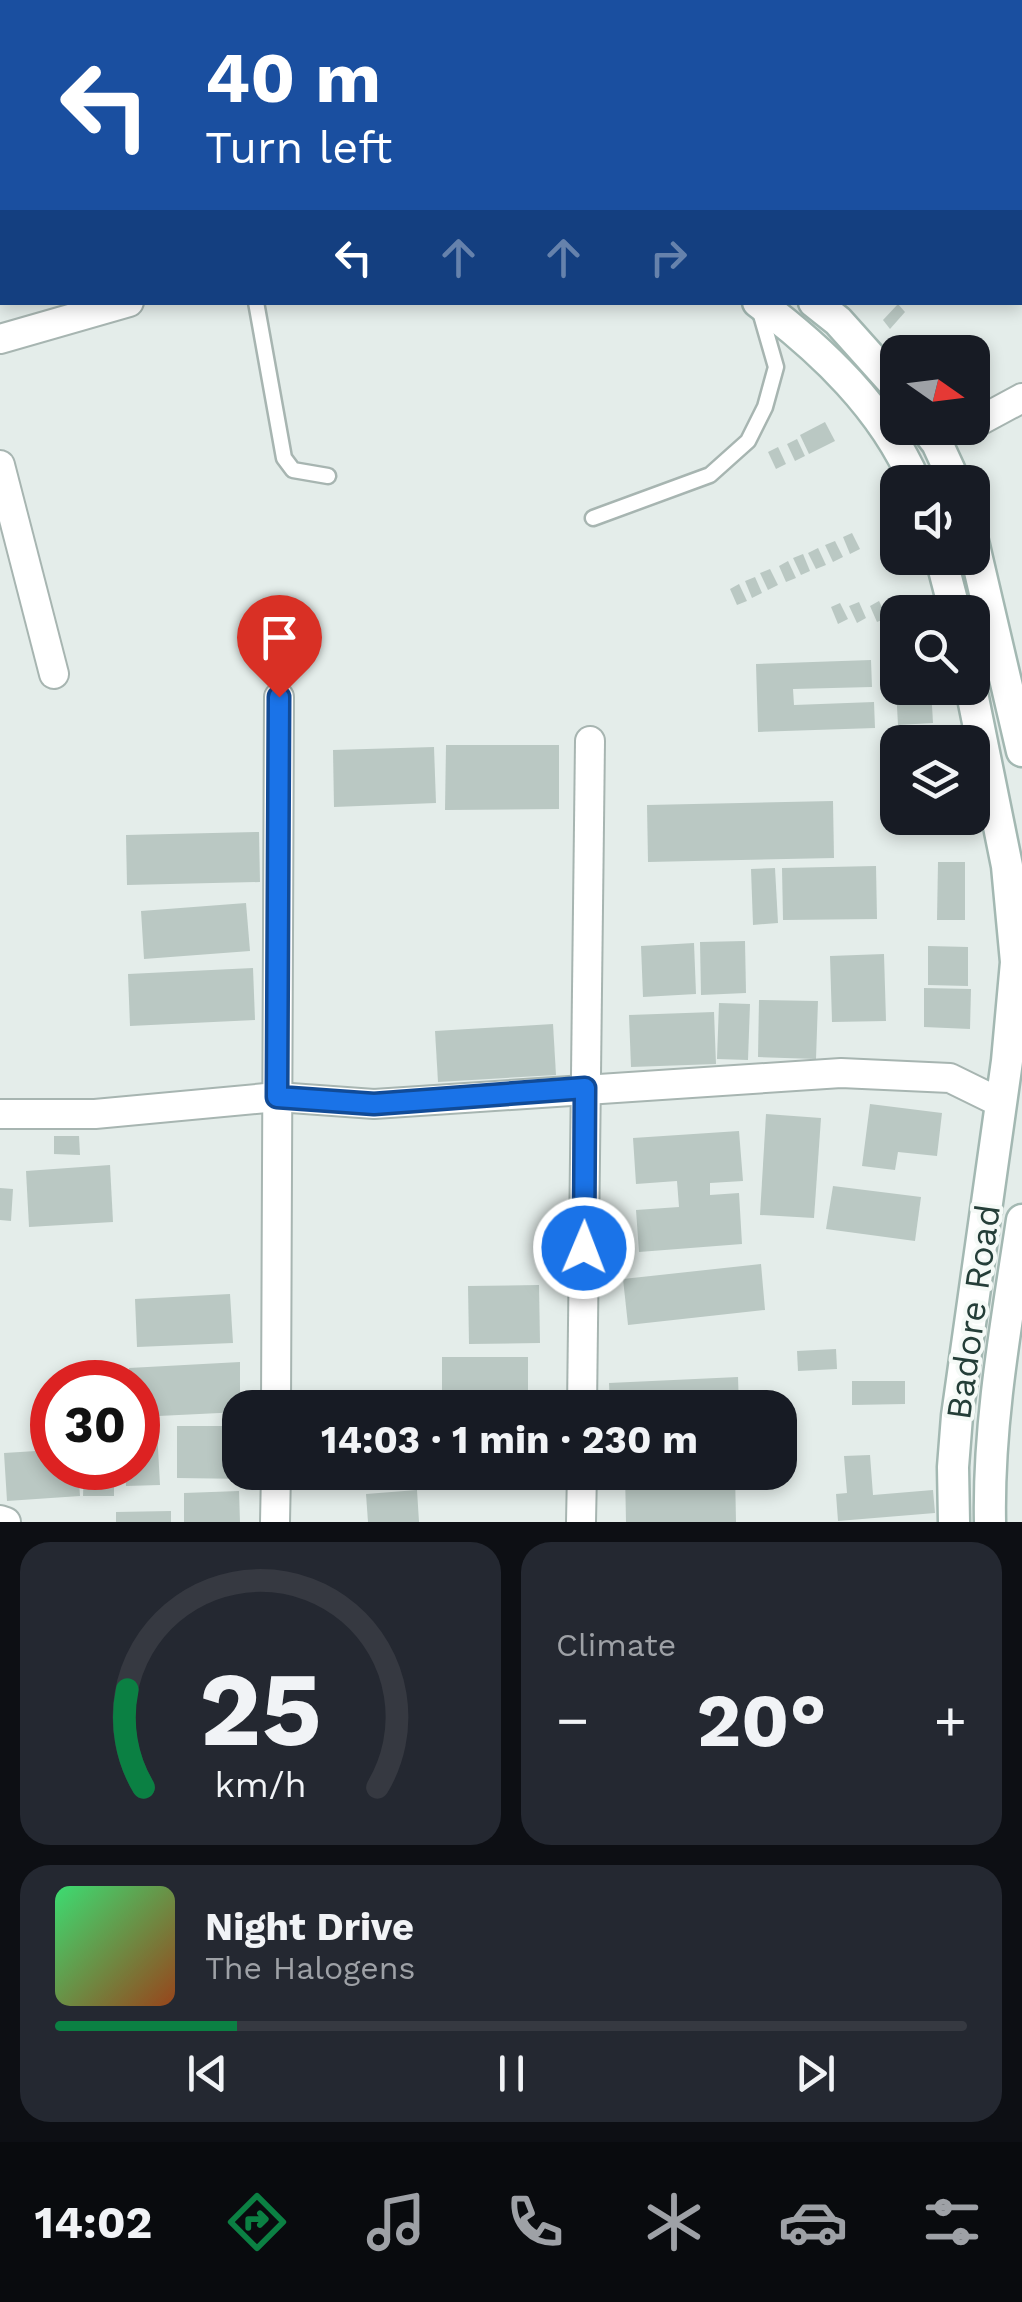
<!DOCTYPE html>
<meta charset="utf-8">
<style>
:root{--surface:#171b24;--page:#242831;--text:#f1f3f6;--muted:#9ea1a6;--line:#363941;--accent:#0b8043}
body{margin:0;font-family:"Work Sans",sans-serif;background:var(--page);color:var(--text);height:100vh;display:flex;flex-direction:column;font-size:38px;white-space:nowrap}
*{box-sizing:border-box;margin:0}
p{font-size:32px;color:var(--muted)}
.icon{flex:none;width:55px;height:55px;fill:none;stroke:currentColor;stroke-width:2;stroke-linecap:round;stroke-linejoin:round}
.map{position:relative;height:1522px;overflow:hidden}
.details{display:flex;flex-direction:column;gap:20px;padding:20px;background:#0d0f14;flex:1}
.details>*{flex:none}
.top-card{position:absolute;left:0px;top:0px;width:1022px;height:305px;box-shadow:0 5px 15px #0003;background:#1a4fa0;color:#fff;overflow:hidden}
.needle{width:65px;rotate:104deg}
.fabs{position:absolute;left:880px;top:335px;display:grid;gap:20px}
.fabs a{display:grid;place-items:center;width:110px;height:110px;border-radius:20px;background:var(--surface);box-shadow:0 5px 15px #0003;font-size:50px}
.speed{position:absolute;left:30px;top:1360px;display:flex;gap:20px;font-size:50px;font-weight:700;text-align:center}
.speed>*{display:grid;place-content:center;width:130px;height:130px;border-radius:50%;background:var(--surface);box-shadow:0 5px 15px #0003;line-height:1}
.speed .limit{border:15px solid #d22;background:#fff;color:#111}
.pin{position:absolute;display:grid;place-items:center;width:85px;height:85px;color:#fff;margin:-102px -42px;border-radius:50% 50% 50% 0;rotate:-45deg;box-shadow:0 0 10px #0007}
.pin .icon{rotate:45deg}
.me{position:absolute;width:110px;margin:-55px;rotate:1deg;stroke-linejoin:round;filter:drop-shadow(0 0 8px #0008)}
.turn{display:flex;align-items:center;gap:35px;height:210px;padding:0 40px;font-size:45px}
.turn .icon{width:130px;height:130px;stroke-width:2.5}
.turn b{display:block;font-size:70px;line-height:85px}
.lanes{display:flex;align-items:center;height:95px;padding:0 40px;background:#0003;justify-content:center;gap:50px;direction:ltr}
.lanes .off{opacity:.35}
.big{font-size:75px;font-weight:700;line-height:1.1}
.details .card{flex:1;display:flex;flex-direction:column;justify-content:center;gap:15px;min-width:0;padding:0 35px;border-radius:30px;background:var(--page)}
.details .dial{align-items:center;gap:0}
.dial svg{height:260px;overflow:visible;fill:none;stroke:var(--line);stroke-width:7;stroke-linecap:round;text-anchor:middle}
.dial text{fill:var(--text);stroke:none}
.song{display:flex;align-items:center;gap:30px}
.cover{width:120px;height:120px;border-radius:15px;background:linear-gradient(135deg,hsl(140 70% 55%),hsl(20 70% 35%))}
.played{height:10px;border-radius:5px;background:linear-gradient(90deg,var(--accent) 20%,var(--line) 20%)}
.keys{display:flex;justify-content:space-around;direction:ltr}
.heat{display:flex;justify-content:space-between;align-items:center;font-size:55px;direction:ltr}
.details .tiles{flex:1;display:grid;gap:20px;grid-template-columns:1fr 1fr}
.card:last-child{grid-column:span 2}
.trip{position:absolute;left:222px;top:1390px;width:575px;height:100px;border-radius:30px;background:var(--surface);box-shadow:0 5px 15px #0003;font-weight:700;line-height:100px;text-align:center}
.menu{display:flex;height:160px;justify-content:space-around;align-items:center;background:#090b0e;color:var(--muted)}
.menu .icon{width:70px;height:70px}
.menu .current{color:var(--accent)}
.menu b{font-size:45px;color:var(--text)}
.map>svg:first-child{display:block}
.building{fill:#bac8c3}
.lines{fill:none;stroke-linecap:round;stroke-linejoin:round}
.service-casing{stroke:#a7b5b1;stroke-width:19}
.minor-casing{stroke:#a7b5b1;stroke-width:32}
.secondary-casing{stroke:#a3b8b2;stroke-width:35}
.service{stroke:#fff;stroke-width:14}
.minor{stroke:#fff;stroke-width:28}
.secondary{stroke:#fff;stroke-width:30}
.route-casing{stroke:#114b97;stroke-width:25}
.route{stroke:#1a73e8;stroke-width:18}
.labels{text-anchor:middle;dominant-baseline:central;stroke-width:8;stroke-linejoin:round;paint-order:stroke}
.street-label{font-size:35px;fill:#243e38;stroke:#f5faf7}
</style>
<div class="map">
<svg width="1022" height="1522" viewBox="0 0 1022 1522">
<rect width="100%" height="100%" fill="#e4edea"/>
<g class="building">
<polygon points="898,304 905,312 890,329 883,320"/>
<polygon points="825,422 835,441 809,454 800,435"/>
<polygon points="797,439 805,456 795,461 787,444"/>
<polygon points="778,447 786,464 776,469 768,452"/>
<polygon points="852,533 860,549 850,554 843,537"/>
<polygon points="835,541 843,557 833,562 825,545"/>
<polygon points="818,548 826,565 816,569 808,553"/>
<polygon points="803,554 810,571 801,575 793,558"/>
<polygon points="788,561 796,578 786,582 779,566"/>
<polygon points="770,569 778,585 768,590 760,573"/>
<polygon points="755,577 762,593 752,598 745,581"/>
<polygon points="739,584 747,601 737,605 730,589"/>
<polygon points="879,601 887,618 877,622 870,606"/>
<polygon points="859,602 866,618 857,623 849,606"/>
<polygon points="840,603 848,619 838,624 831,607"/>
<polygon points="871,660 872,687 793,689 794,705 874,702 875,728 758,732 756,664"/>
<polygon points="896,688 931,688 933,723 898,725"/>
<polygon points="446,745 559,745 559,809 445,810"/>
<polygon points="434,747 436,803 334,807 333,750"/>
<polygon points="833,801 834,858 648,862 647,805"/>
<polygon points="259,832 260,882 127,885 126,835"/>
<polygon points="938,862 965,862 965,920 937,920"/>
<polygon points="876,866 877,919 783,920 782,868"/>
<polygon points="775,868 778,923 753,925 751,869"/>
<polygon points="246,903 250,951 144,959 141,911"/>
<polygon points="745,941 746,993 701,995 700,942"/>
<polygon points="694,943 696,994 643,997 641,946"/>
<polygon points="928,946 968,947 968,986 928,985"/>
<polygon points="884,954 886,1021 832,1022 830,956"/>
<polygon points="253,968 255,1020 130,1026 128,974"/>
<polygon points="924,988 971,989 970,1029 924,1027"/>
<polygon points="759,1000 818,1001 816,1059 758,1057"/>
<polygon points="719,1003 750,1004 748,1060 717,1059"/>
<polygon points="714,1012 716,1064 631,1067 629,1015"/>
<polygon points="553,1024 556,1075 438,1082 435,1031"/>
<polygon points="870,1104 942,1113 937,1156 898,1152 895,1170 862,1166"/>
<polygon points="766,1114 821,1118 814,1218 760,1215"/>
<polygon points="739,1131 743,1181 710,1183 710,1195 739,1193 742,1244 639,1252 636,1210 679,1207 677,1181 636,1184 633,1138"/>
<polygon points="54,1136 79,1136 80,1155 54,1154"/>
<polygon points="110,1165 113,1222 29,1227 26,1171"/>
<polygon points="833,1186 921,1197 915,1241 826,1229"/>
<polygon points="0,1188 13,1189 11,1221 0,1220"/>
<polygon points="761,1264 765,1310 628,1325 623,1279"/>
<polygon points="539,1285 540,1343 469,1344 468,1286"/>
<polygon points="230,1294 233,1343 137,1347 135,1299"/>
<polygon points="836,1349 837,1369 798,1371 797,1351"/>
<polygon points="442,1357 528,1357 528,1400 442,1399"/>
<polygon points="240,1362 240,1412 138,1417 138,1382 130,1382 129,1368"/>
<polygon points="115,1363 116,1382 79,1382 79,1364"/>
<polygon points="738,1377 739,1408 610,1408 609,1383"/>
<polygon points="852,1381 905,1381 905,1404 852,1405"/>
<polygon points="177,1426 240,1426 240,1472 248,1472 248,1479 177,1478"/>
<polygon points="157,1430 160,1485 126,1486 125,1468 138,1468 138,1431"/>
<polygon points="52,1450 52,1468 78,1468 80,1496 7,1501 4,1453"/>
<polygon points="870,1455 873,1495 933,1490 935,1513 838,1521 836,1494 847,1493 844,1456"/>
<polygon points="84,1468 114,1468 114,1496 83,1496"/>
<polygon points="326,1472 413,1472 413,1475 327,1484"/>
<polygon points="625,1472 735,1472 736,1522 626,1522"/>
<polygon points="417,1490 419,1522 368,1522 366,1494"/>
<polygon points="239,1491 240,1522 184,1522 184,1493"/>
<polygon points="171,1511 171,1522 116,1522 116,1512"/>
</g>
<g class="lines">
<defs>
<g id="service">
<polyline points="256,302 284,458 293,470 328,476"/>
<polyline points="593,518 710,475 748,441 765,407 776,367 759,308"/>
</g>
<g id="minor">
<polyline points="640,2 642,0"/>
<polyline points="1020,46 1022,48"/>
<polyline points="0,339 129,302"/>
<polyline points="972,425 1022,398"/>
<polyline points="0,465 54,674"/>
<polyline points="0,1114 95,1114 277,1097 374,1104 841,1073 950,1078 1001,1103"/>
<polyline points="276,1408 279,697"/>
<polyline points="582,1408 590,741"/>
<polyline points="0,1520 6,1522"/>
<polyline points="275,1522 276,1472"/>
<polyline points="581,1522 582,1472"/>
</g>
<g id="secondary">
<polyline points="318,0 321,2"/>
<polyline points="369,0 372,2"/>
<path d="M758 302C822 350 883 408 915 482"/>
<polyline points="814,302 838,321 898,388"/>
<polyline points="925,428 937,443 955,482"/>
<polyline points="972,537 1022,751"/>
<polyline points="941,558 955,612"/>
<polyline points="954,1522 953,1467 957,1416 1007,1061 1016,962 1007,866 971,688"/>
<path d="M990 1522C988 1421 1007 1320 1022 1220"/>
</g>
</defs>
<use href="#service" class="service-casing"/>
<use href="#minor" class="minor-casing"/>
<use href="#secondary" class="secondary-casing"/>
<use href="#service" class="service"/>
<use href="#minor" class="minor"/>
<use href="#secondary" class="secondary"/>
</g>
<g class="lines">
<defs>
<polyline id="route" points="279,697 277,1097 374,1104 585,1088 584,1248"/>
</defs>
<use href="#route" class="route-casing"/>
<use href="#route" class="route"/>
</g>
<g class="labels">
<g class="street-label">
<text transform="translate(973 1312) rotate(-82)">Badore Road</text>
</g>
</g>
</svg>
<div class="fabs">
<a><svg class="needle" viewBox="-14 -14 28 28"><path d="M0-13l5 13h-10z" fill="#e53935"/><path d="M0 13l5-13h-10z" fill="#9ea1a6"/></svg></a>
<a><svg class="icon" aria-label="sound" viewBox="0 0 24 24"><path d="M4 9h4l5-4v14l-5-4H4zM17 9q2 3 0 6"/></svg></a>
<a><svg class="icon" aria-label="search" viewBox="0 0 24 24"><circle cx="10" cy="10" r="6"/><path d="M15 15l6 6"/></svg></a>
<a><svg class="icon" aria-label="layers" viewBox="0 0 24 24"><path d="M12 4l9 5-9 5-9-5zM3 14l9 5 9-5"/></svg></a>
</div>
<div class="speed"><div class="limit">30</div></div>
<div class="pin" style="left:279px;top:697px;background:#d93025"><svg class="icon" aria-label="arrive" viewBox="0 0 24 24"><path d="M6 21V4h12l-3 4 3 4H6"/></svg></div>
<svg class="me" style="left:584px;top:1248px" viewBox="-20 -20 40 40"><circle r="17" fill="#1a73e8" stroke="#fff" stroke-width="3"/><path d="M0-11L8 9 0 5-8 9z" fill="#fff"/></svg>
<div class="trip">14:03 · 1 min · 230 m</div>
<div class="top-card">
<div class="turn"><svg class="icon" aria-label="left" viewBox="0 0 24 24"><path d="M17 20v-9H6M10 6l-5 5 5 5"/></svg><div><b>40 m</b>Turn left</div></div>
<div class="lanes"><svg class="icon" aria-label="left" viewBox="0 0 24 24"><path d="M17 20v-9H6M10 6l-5 5 5 5"/></svg><svg class="icon off" aria-label="ahead" viewBox="0 0 24 24"><path d="M12 20V5M6 11l6-6 6 6"/></svg><svg class="icon off" aria-label="ahead" viewBox="0 0 24 24"><path d="M12 20V5M6 11l6-6 6 6"/></svg><svg class="icon off" aria-label="right" viewBox="0 0 24 24"><path d="M7 20v-9h11M14 6l5 5-5 5"/></svg></div>
</div>
</div>
<section class="details">
<div class="tiles">
<div class="card dial"><svg viewBox="0 0 100 80">
<path d="M14 69A42 42 0 1 1 86 69"/>
<path d="M14 69A42 42 0 0 1 9 39" stroke="#0b8043"/>
<text x="50" y="56" font-size="32" font-weight="700">25</text>
<text x="50" y="72" font-size="11">km/h</text>
</svg></div>
<div class="card"><p>Climate</p>
<div class="heat"><a>−</a><b class="big">20°</b><a>+</a></div>
</div>
<div class="card">
<div class="song"><i class="cover"></i><div><b>Night Drive</b><p>The Halogens</p></div></div>
<div class="played"></div>
<div class="keys"><svg class="icon" aria-label="previous" viewBox="0 0 24 24"><path d="M18 5L8 12l10 7zM5 5v14"/></svg><svg class="icon" aria-label="pause" viewBox="0 0 24 24"><path d="M8 5v14M16 5v14"/></svg><svg class="icon" aria-label="next" viewBox="0 0 24 24"><path d="M6 5l10 7-10 7zM19 5v14"/></svg></div>
</div>
</div>
</section>
<nav class="menu">
<b>14:02</b>
<svg class="icon current" aria-label="directions" viewBox="0 0 24 24"><path d="M12 3l9 9-9 9-9-9zM9 14v-3h6M13 9l2 2-2 2"/></svg>
<svg class="icon" aria-label="music" viewBox="0 0 24 24"><path d="M9 18V5l10-2v13"/><circle cx="6" cy="18" r="3"/><circle cx="16" cy="16" r="3"/></svg>
<svg class="icon" aria-label="phone" viewBox="0 0 24 24"><path d="M5 4h4l2 5-3 2q2 4 5 5l2-3 5 2v4C11 20 4 13 5 4z"/></svg>
<svg class="icon" aria-label="climate" viewBox="0 0 24 24"><path d="M12 3v18M4 7l16 10M4 17L20 7"/></svg>
<svg class="icon" aria-label="car" viewBox="0 0 24 24"><path d="M5 17H2v-5l4-1 3-4h7l3 4 3 1v5h-3M9 17h6M6 11h13"/><circle cx="7" cy="17" r="2"/><circle cx="17" cy="17" r="2"/></svg>
<svg class="icon" aria-label="filters" viewBox="0 0 24 24"><path d="M4 7h16M4 17h16"/><circle cx="9" cy="7" r="2"/><circle cx="15" cy="17" r="2"/></svg>
</nav>
